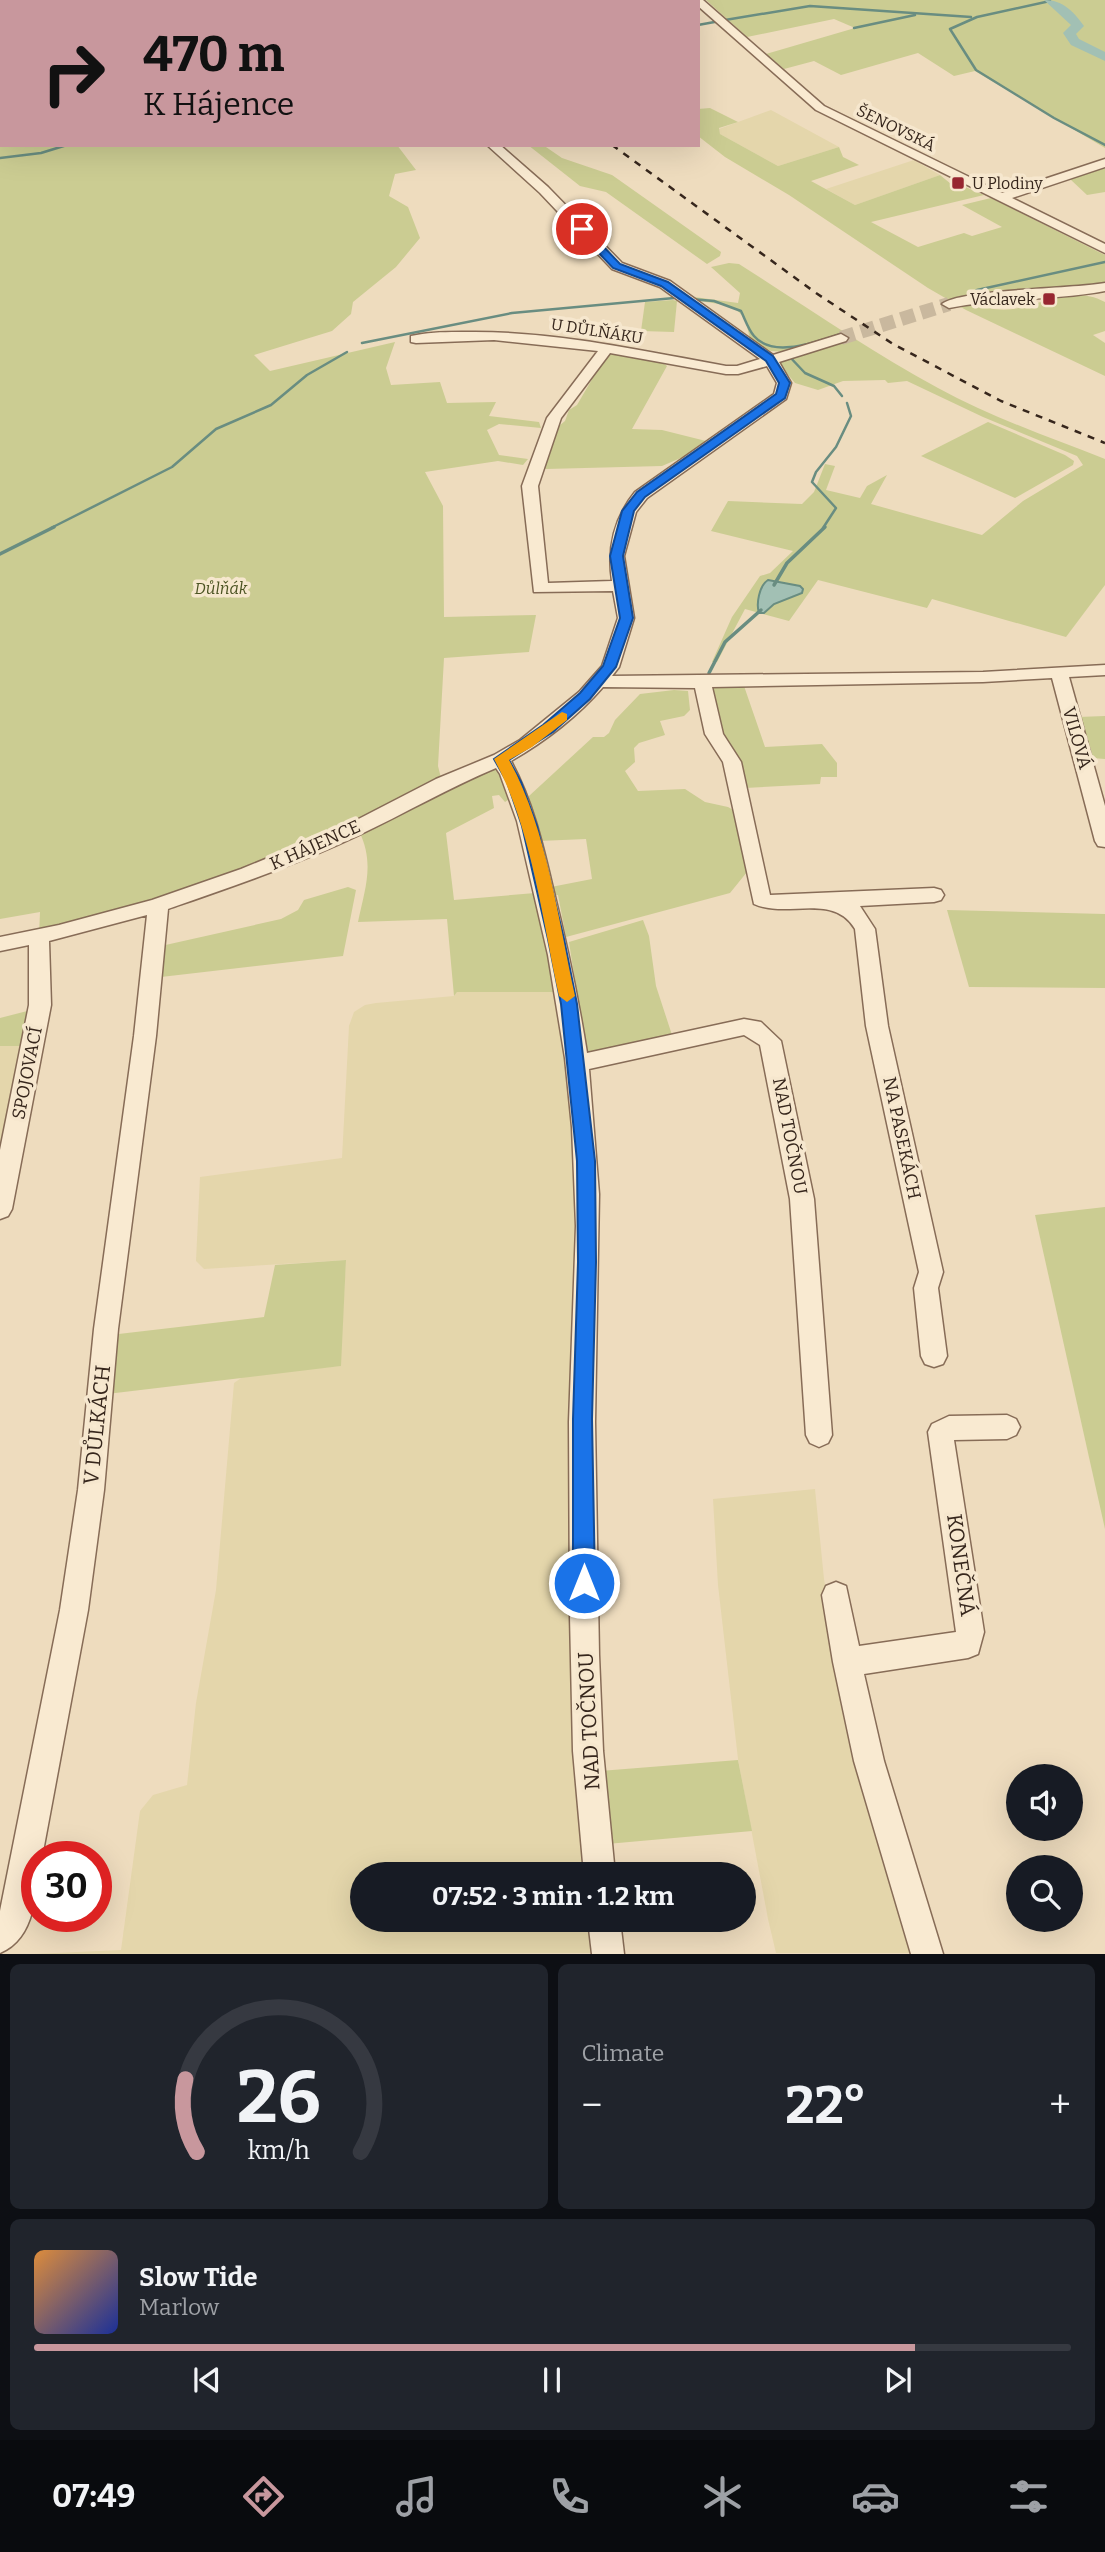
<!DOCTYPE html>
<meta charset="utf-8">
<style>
:root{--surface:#171b24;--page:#20242c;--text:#f1f3f6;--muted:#9ea1a6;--line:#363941;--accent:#c8979d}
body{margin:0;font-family:Bitter,serif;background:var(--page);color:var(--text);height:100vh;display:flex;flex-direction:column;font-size:26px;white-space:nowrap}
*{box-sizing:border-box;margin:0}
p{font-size:23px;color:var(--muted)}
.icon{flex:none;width:38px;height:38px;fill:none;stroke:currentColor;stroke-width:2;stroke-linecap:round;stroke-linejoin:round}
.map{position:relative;height:1954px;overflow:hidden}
.side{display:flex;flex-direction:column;gap:10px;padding:10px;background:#0d0f14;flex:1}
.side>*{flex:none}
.hud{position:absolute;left:0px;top:0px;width:700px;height:147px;box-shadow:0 7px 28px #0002;background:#c8979d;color:#111;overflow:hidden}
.tools{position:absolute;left:1006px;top:1764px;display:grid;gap:14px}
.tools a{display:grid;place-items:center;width:77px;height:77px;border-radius:50%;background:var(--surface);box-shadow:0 7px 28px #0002;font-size:35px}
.speed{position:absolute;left:21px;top:1841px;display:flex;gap:14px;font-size:35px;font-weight:700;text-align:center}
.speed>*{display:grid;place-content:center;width:91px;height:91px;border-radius:50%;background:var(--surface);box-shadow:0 7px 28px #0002;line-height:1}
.speed .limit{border:10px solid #d22;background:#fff;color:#111}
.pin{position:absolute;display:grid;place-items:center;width:60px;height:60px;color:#fff;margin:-30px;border:4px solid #fff;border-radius:50%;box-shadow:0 2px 7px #0007}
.me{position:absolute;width:77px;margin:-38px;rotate:0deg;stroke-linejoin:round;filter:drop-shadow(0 0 5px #0008)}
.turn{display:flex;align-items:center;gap:24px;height:147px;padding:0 28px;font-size:32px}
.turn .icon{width:91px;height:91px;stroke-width:2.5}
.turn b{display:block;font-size:49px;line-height:60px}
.big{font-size:52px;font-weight:700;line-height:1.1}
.side .card{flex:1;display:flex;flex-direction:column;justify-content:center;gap:10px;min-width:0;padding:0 24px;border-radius:10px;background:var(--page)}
.side .dial{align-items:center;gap:0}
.dial svg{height:182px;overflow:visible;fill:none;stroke:var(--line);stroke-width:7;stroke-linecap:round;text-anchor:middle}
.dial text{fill:var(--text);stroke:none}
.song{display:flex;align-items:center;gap:21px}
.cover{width:84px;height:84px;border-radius:10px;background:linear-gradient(135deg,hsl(30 70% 55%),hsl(230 70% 35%))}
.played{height:7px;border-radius:4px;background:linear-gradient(90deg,var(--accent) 85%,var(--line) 85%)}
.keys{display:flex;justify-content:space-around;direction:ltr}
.heat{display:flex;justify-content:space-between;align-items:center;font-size:38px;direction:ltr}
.side .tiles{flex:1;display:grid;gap:10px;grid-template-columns:1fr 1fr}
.card:last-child{grid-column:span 2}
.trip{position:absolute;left:350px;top:1862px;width:406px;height:70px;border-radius:35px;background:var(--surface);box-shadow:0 7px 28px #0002;font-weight:700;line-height:70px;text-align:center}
.dock{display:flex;height:112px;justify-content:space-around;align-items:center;background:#090b0e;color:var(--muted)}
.dock .icon{width:49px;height:49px}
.dock .active{color:var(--accent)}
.dock b{font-size:32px;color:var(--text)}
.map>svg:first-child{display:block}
.farmland{fill:#e4d6ab}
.green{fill:#cbcc92}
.water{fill:#a2c0b4;stroke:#698d81;stroke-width:2}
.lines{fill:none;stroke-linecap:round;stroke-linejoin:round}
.stream-far1{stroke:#698d81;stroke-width:2.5}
.stream{stroke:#698d81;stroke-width:3.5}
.river{fill:#a2c0b4;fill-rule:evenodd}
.minor-tunnel{stroke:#c9b89e;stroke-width:14;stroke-dasharray:14 7;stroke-linecap:butt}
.minor-casing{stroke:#876c57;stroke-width:3}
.minor{fill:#f9ead1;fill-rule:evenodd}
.rail{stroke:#36261c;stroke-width:2.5;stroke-dasharray:7 7;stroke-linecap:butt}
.route{fill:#1a73e8;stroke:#114b97;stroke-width:2}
.slow{fill:#f59e0b}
.poi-dot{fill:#972630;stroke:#f6e7ce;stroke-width:2.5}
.labels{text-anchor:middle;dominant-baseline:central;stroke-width:7;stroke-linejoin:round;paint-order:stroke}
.far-street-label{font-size:16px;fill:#36261c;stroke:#f6e7ce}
.far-poi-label{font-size:16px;fill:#36261c;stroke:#f6e7ce;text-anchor:start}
.far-park-label{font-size:16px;font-style:italic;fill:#4b5322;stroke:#f6e7ce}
.street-label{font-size:18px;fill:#36261c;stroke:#f6e7ce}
.near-street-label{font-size:21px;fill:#36261c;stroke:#f6e7ce}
</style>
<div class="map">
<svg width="1105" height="1954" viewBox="0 0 1105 1954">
<rect width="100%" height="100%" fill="#eedcbe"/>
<g class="farmland">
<polygon points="771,110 839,147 778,166 720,134 719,129"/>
<polygon points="914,160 940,175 855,205 826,189"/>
<polygon points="457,992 558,992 576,1123 584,1773 594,1874 362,1874 362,1920 597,1920 600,1953 34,1954 121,1950 140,1811 153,1795 187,1785 196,1703 216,1590 234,1383 244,1376 340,1366 346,1260 204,1269 196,1261 200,1177 342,1158 349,1026 354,1012 365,1005 376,1003 454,996"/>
<polygon points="16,1044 23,1046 0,1166 0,1046"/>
<polygon points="815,1489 824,1579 838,1657 918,1953 776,1953 768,1919 738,1759 718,1585 713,1499"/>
</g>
<g class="green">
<polygon points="0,0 251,2 2,2 2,145 397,145 416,170 395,174 389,196 408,207 420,238 396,267 353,302 351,314 332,331 254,355 270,371 395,342 386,368 391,385 440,382 447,403 496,402 489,416 539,422 541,428 499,424 487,430 499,455 528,459 523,465 498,461 425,472 443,506 444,617 536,615 529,652 444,658 438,766 441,778 295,856 39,936 40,912 0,919"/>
<polygon points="706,0 1105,0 1105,148 975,71 954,76 918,53 841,75 814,61 784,69 766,54 855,28 834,19 747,37"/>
<path d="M710 108 738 122 719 128 720 134 778 166 839 147 843 157 859 165 811 181 855 205 940 175 951 184 956 183 984 195 871 222 918 247 964 233 972 236 1002 227 962 205 991 198 1105 255V284L1091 288 972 295 975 303C1025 327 1056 277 1105 302V331L1093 335 1105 343V376L966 310 928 288 789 195 725 157 698 136V109Z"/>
<polygon points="528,145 543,145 562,158 612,175 721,252 720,256 707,264 606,192 580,186"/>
<polygon points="1105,168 1105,192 1087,195 1070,179"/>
<path d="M729 263 739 264C805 306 870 351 938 388 991 417 1049 437 1105 459V585L1066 637 932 599 927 608 818 580 789 621 745 609 717 662H712L732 617 760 576 770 573 793 551 711 531 728 501 802 504 814 492 825 464 835 466 826 490 860 498 867 486 887 475 871 504 982 535 1023 501 1083 465 1077 456 983 417 907 381 888 383 885 380 843 381 818 390 795 383 780 365 786 352 771 351 751 341C748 334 748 325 744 319 734 298 704 307 687 296L738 303 740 293 711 267Z"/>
<polygon points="673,300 677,301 674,332 641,331 645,302"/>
<polygon points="611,353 661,362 667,366 632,429 662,430 706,441 690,454 662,466 546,469 543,466 559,426 565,421 569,410 577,405 605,357"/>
<polygon points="988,422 1065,455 1074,461 1073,465 1015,498 921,456"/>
<polygon points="710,686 744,686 765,747 822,744 837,763 837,777 821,777 820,784 745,788 723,735"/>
<polygon points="674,690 688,691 690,710 684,716 660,721 665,735 639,743 634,748 635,762 625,771 638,791 685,789 705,802 728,807 735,811 747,872 730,893 566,937 558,895 551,895 551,887 592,879 586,839 539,841 528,802 529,796 593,737 604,737 609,733 615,720 640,694"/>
<polygon points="1105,716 1105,759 1092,758 1078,717"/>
<path d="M495 768 500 769 514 796 505 802 499 795 492 796 494 808 446 833 454 900 535 893 558 992H457L454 996 447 919 358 922C365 888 375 864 359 831L434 793 437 797 440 791Z"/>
<polygon points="348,887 356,890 343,956 161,977 161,946 281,919 298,910 304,900"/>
<polygon points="947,910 1105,914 1105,988 969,987"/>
<polygon points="643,920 649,936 656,986 672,1035 586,1054 569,942"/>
<polygon points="35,1009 23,1046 0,1046 0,1018"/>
<polygon points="1105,1207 1105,1529 1035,1215"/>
<polygon points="346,1260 341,1366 107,1394 110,1335 264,1317 275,1265"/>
<polygon points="738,1760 752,1831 607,1844 600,1771"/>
</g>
<path class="water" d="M768 580 800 586 803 589 802 593 774 604 764 613H759C756 604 759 586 768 580Z"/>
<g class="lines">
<g class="stream-far1">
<polyline points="1050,1 977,17 950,29 976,70 1054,118 1105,145"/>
<polyline points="725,20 810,6 971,17"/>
<polyline points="698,25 720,21"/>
<polyline points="854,28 915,15"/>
<polyline points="0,158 41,153 67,145"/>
<polyline points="967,297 977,290 1105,262"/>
<path d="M690 299 714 301 741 311C745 319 748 329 754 336 774 360 820 340 844 333"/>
<polyline points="903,316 912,314"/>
<polyline points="362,343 512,313 674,298"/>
<polyline points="788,355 805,373 834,386 842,396"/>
<polyline points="51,528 172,467 216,429 271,405 307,375 347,352"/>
<polyline points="823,528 836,508 812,482 816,472 836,447 851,416 847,403"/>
</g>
<g class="stream">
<polyline points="0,554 54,527"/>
<polyline points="774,585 787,563 825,527"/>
<polyline points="709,673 725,642 761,610"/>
</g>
<path class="river" d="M1044 0C1063 0 1073 11 1084 26L1076 34 1079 39 1105 52V61L1071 45 1063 33 1071 25Z"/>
<polyline class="minor-tunnel" points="841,338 949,304"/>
<defs>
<g id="minor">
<polygon points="326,0 337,0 338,2 327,2"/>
<polygon points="692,0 703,0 824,106 1002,193 1105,159 1105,167 1012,198 1105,244 1105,253 816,110 698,6 698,2"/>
<path d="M487 145H500L548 187 622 263 670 281 773 355 841 334 848 338 846 341 779 362 791 383 786 399 647 498 636 512 624 556 634 618 619 667 612 676 983 672 1105 665V675L1069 677 1105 806V847L1098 846 1095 841 1052 678 983 682 712 687 723 734 741 762 770 895 934 888 941 890 944 895 941 900 934 902 860 906 875 929 888 1026 943 1272 938 1288 947 1356 943 1364 934 1367 925 1364 921 1356 914 1288 919 1272 866 1026 855 929C833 892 787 919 754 904L723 762 705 734 695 688 603 687C578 716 544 742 511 761 532 800 542 841 552 884 566 940 578 996 587 1053L744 1019 761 1022 781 1041 814 1199 832 1435 828 1443 819 1447 810 1443 806 1435 790 1199 760 1045 744 1035 589 1069 599 1194 595 1422 599 1655 603 1751 615 1874H584L573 1751 570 1616 569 1422 576 1226 572 1127 565 1058 548 955 517 821 500 774 496 768C448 788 404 814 357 836 296 865 231 887 168 909L156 1036 118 1329 104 1490 88 1610 42 1857H37C37 1891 36 1938 0 1953V1911L60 1610 78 1490 94 1329 134 1036 147 915 49 941 51 1005 12 1209 8 1216 0 1219V1150L29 1005V945L0 951V937L59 925 152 900 241 869 343 827 436 779 494 755 520 740 579 692 602 666 618 618 613 591 534 592 522 486 547 418 598 351 494 340 416 343 411 342V336C432 331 455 332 475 332 560 332 643 351 726 366H737L760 359 660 287 612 269 540 193ZM610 353 726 374H738L767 366 777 383 774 394 635 492C614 518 607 548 612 581L548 583 538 486 561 418Z"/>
<path d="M1105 283V291C1053 301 1001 297 949 308L942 304C960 289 1073 289 1105 283Z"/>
<polygon points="1007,1415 1016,1419 1020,1427 1016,1435 1007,1439 954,1440 984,1632 978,1654 968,1658 864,1674 884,1761 943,1954 911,1954 854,1761 833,1662 822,1595 826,1586 836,1582 846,1586 859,1646 956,1632 928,1432 932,1424 949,1416"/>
<polygon points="588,1920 620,1920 624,1954 592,1954"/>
</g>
</defs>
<use href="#minor" class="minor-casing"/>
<use href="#minor" class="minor"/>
<g class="rail">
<polyline points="418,0 421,2"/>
<polyline points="612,145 816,293 893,344 1001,401 1105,443"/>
</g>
</g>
<polygon class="route" points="578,227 585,227 620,264 668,282 773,356 790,383 785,398 645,497 634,511 623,556 633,618 616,667 590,699 553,732 509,760 521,782 537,826 564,939 577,1004 595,1161 596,1262 592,1419 595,1583 591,1590 584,1593 577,1590 573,1583 573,1419 578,1262 577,1161 561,1004 548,939 522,826 507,782 494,759 543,725 580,693 603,666 620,618 610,556 622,511 637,492 776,394 779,383 766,361 661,286 613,268 578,231"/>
<path class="slow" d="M562 712 567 714V720L532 747 509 760C547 829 558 919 575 996L567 1002 559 996C542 918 532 829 494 759Z"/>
<g class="poi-dot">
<rect x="951" y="176" width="14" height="14" rx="3.5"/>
<rect x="1042" y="292" width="14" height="14" rx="3.5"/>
</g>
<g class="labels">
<g class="far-street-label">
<text transform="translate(896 128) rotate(26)">ŠENOVSKÁ</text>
<text transform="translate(597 331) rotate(9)">U DŮLŇÁKU</text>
</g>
<g class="far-poi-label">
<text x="972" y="183">U Plodiny</text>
<text x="1035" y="299" text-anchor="end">Václavek</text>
</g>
<g class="far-park-label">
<text x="221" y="588">Důlňák</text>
</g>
<g class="street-label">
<text transform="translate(1077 738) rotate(74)">VILOVÁ</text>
<text transform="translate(315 845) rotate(-24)">K HÁJENCE</text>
<text transform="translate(27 1073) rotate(-79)">SPOJOVACÍ</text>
<text transform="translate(790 1136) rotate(79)">NAD TOČNOU</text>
<text transform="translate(902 1138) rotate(78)">NA PASEKÁCH</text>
</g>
<g class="near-street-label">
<text transform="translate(97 1425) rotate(-84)">V DŮLKÁCH</text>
<text transform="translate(961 1565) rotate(82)">KONEČNÁ</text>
<text transform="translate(589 1721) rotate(-93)">NAD TOČNOU</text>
</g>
</g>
</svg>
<div class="tools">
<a><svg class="icon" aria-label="sound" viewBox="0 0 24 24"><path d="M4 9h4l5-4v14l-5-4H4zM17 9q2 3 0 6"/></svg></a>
<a><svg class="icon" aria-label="search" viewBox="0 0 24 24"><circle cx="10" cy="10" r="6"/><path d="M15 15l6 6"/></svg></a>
</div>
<div class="speed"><div class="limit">30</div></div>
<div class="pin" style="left:582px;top:229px;background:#d93025"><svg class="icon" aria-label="arrive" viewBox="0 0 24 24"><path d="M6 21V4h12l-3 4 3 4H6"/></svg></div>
<svg class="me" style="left:584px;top:1583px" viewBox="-20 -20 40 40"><circle r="17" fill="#1a73e8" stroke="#fff" stroke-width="3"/><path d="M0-11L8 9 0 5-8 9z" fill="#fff"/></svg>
<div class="trip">07:52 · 3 min · 1.2 km</div>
<div class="hud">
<div class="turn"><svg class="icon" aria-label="right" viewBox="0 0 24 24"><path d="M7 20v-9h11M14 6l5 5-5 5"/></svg><div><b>470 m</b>K Hájence</div></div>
</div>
</div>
<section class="side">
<div class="tiles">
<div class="card dial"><svg viewBox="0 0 100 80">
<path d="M14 69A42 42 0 1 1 86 69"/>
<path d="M14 69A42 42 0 0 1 9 37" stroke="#c8979d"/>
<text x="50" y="56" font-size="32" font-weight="700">26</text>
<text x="50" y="72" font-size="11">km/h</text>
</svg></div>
<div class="card"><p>Climate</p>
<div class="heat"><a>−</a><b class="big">22°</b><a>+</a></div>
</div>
<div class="card">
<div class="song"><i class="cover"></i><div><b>Slow Tide</b><p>Marlow</p></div></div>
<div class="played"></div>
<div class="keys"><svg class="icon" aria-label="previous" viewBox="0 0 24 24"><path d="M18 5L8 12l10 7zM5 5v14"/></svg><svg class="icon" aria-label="pause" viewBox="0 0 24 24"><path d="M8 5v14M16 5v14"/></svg><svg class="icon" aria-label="next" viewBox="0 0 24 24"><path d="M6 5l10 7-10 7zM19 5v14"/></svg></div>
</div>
</div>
</section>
<nav class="dock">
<b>07:49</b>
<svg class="icon active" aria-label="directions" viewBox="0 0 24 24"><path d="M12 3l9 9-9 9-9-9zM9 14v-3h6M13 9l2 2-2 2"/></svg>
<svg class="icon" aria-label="music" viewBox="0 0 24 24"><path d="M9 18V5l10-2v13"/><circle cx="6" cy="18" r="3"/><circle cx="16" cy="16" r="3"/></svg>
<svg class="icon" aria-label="phone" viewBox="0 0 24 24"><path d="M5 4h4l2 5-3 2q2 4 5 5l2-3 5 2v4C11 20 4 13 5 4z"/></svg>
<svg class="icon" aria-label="climate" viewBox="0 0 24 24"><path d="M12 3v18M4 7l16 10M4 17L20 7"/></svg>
<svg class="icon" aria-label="car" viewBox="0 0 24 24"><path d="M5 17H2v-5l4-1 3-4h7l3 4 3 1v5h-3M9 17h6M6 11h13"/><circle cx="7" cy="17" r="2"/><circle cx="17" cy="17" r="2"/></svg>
<svg class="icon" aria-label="filters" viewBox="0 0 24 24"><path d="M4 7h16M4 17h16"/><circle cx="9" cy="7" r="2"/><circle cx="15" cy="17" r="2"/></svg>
</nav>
